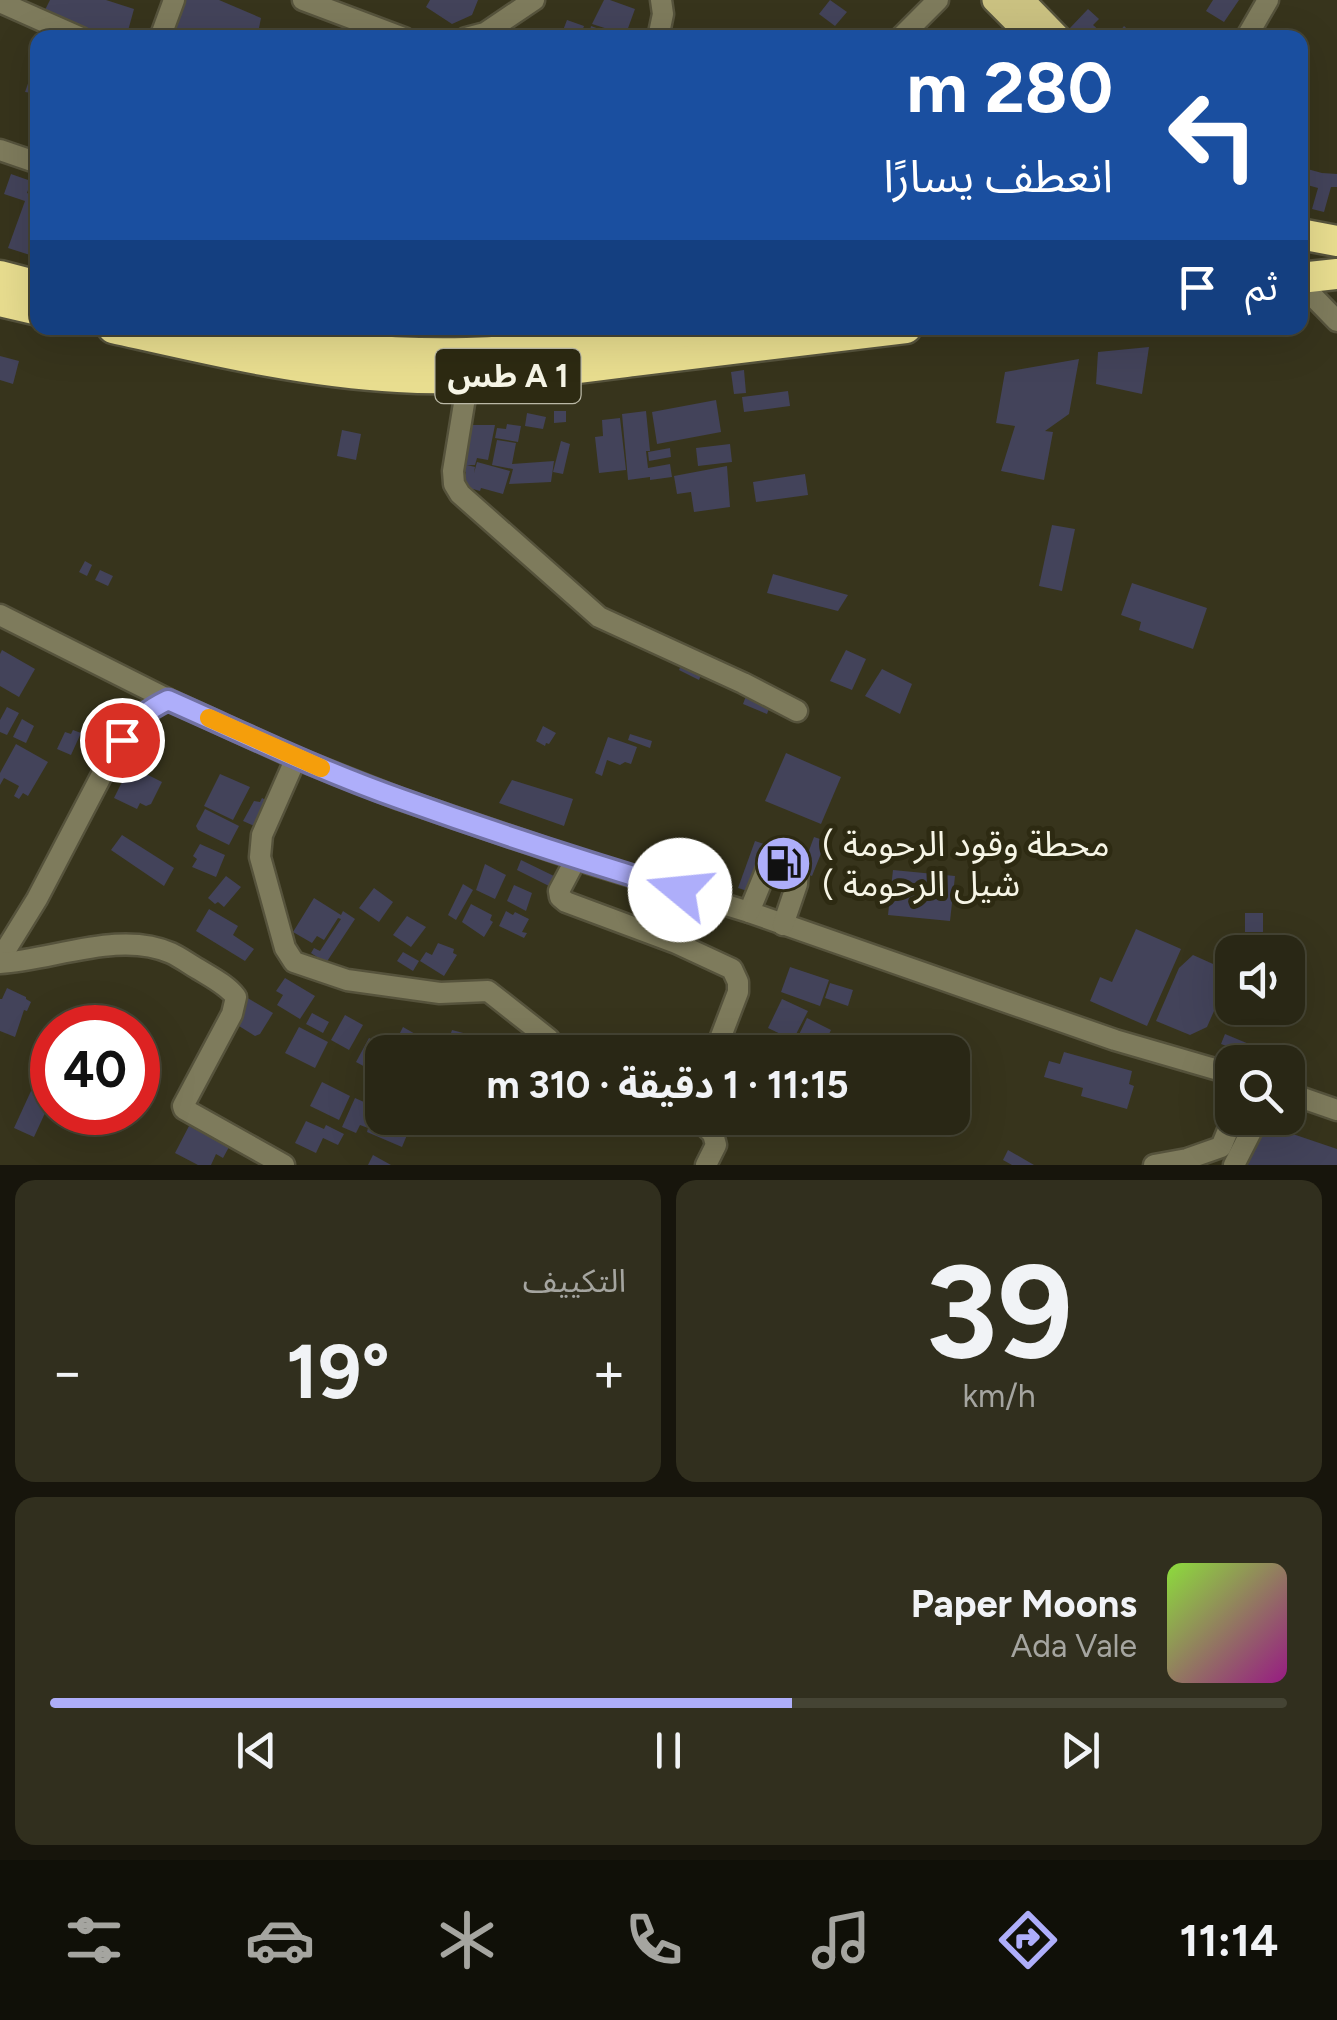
<!DOCTYPE html>
<html lang="ar">
<meta charset="utf-8">
<style>
:root{--surface:#292715;--page:#312f1e;--text:#f1f3f6;--muted:#a5a5a0;--line:#454434;--accent:#aeaefa}
body{margin:0;font-family:Figtree,"Noto Sans Arabic",sans-serif;background:var(--page);color:var(--text);direction:rtl;height:100vh;display:flex;flex-direction:column;font-size:38px;white-space:nowrap}
*{box-sizing:border-box;margin:0}
p{font-size:32px;color:var(--muted)}
.icon{flex:none;width:55px;height:55px;fill:none;stroke:currentColor;stroke-width:2;stroke-linecap:round;stroke-linejoin:round}
.map{position:relative;height:1165px;overflow:hidden;direction:ltr}
.details{display:flex;flex-direction:column;gap:15px;padding:15px;background:#17150c;flex:1}
.details>*{flex:none}
.top-card{position:absolute;left:30px;top:30px;width:1278px;height:305px;border-radius:20px;box-shadow:0 10px 40px #0002,0 0 0 2px var(--line);direction:rtl;background:#1a4fa0;color:#fff;overflow:hidden}
.buttons{position:absolute;left:1215px;top:935px;display:grid;gap:20px}
.buttons a{display:grid;place-items:center;width:90px;height:90px;border-radius:20px;background:var(--surface);box-shadow:0 10px 40px #0002,0 0 0 2px var(--line);font-size:50px}
.speed{position:absolute;left:30px;top:1005px;display:flex;gap:20px;font-size:50px;font-weight:700;text-align:center}
.speed>*{display:grid;place-content:center;width:130px;height:130px;border-radius:50%;background:var(--surface);box-shadow:0 10px 40px #0002,0 0 0 2px var(--line);line-height:1}
.speed .limit{border:15px solid #d22;background:#fff;color:#111}
.pin{position:absolute;display:grid;place-items:center;width:85px;height:85px;color:#fff;margin:-42px;border:5px solid #fff;border-radius:50%;box-shadow:0 2px 10px #0007}
.me{position:absolute;width:110px;margin:-55px;rotate:287deg;stroke-linejoin:round;filter:drop-shadow(0 0 8px #0008)}
.turn{display:flex;align-items:center;gap:35px;height:210px;padding:0 30px;font-size:45px}
.turn .icon{width:130px;height:130px;stroke-width:2.5}
.turn b{display:block;font-size:70px;line-height:85px}
.then{display:flex;align-items:center;height:95px;padding:0 30px;background:#0003;gap:20px;font-size:38px}
.big{font-size:75px;font-weight:700;line-height:1.1}
.details .tile{flex:1;display:flex;flex-direction:column;justify-content:center;gap:15px;min-width:0;padding:0 35px;border-radius:20px;background:var(--page)}
.details .dial{align-items:center;gap:0}
.dial b{font-size:130px;line-height:1}
.song{display:flex;align-items:center;gap:30px}
.cover{width:120px;height:120px;border-radius:15px;background:linear-gradient(135deg,hsl(90 70% 55%),hsl(310 70% 35%))}
.played{height:10px;border-radius:5px;background:linear-gradient(90deg,var(--accent) 60%,var(--line) 60%)}
.keys{display:flex;justify-content:space-around;direction:ltr}
.heat{display:flex;justify-content:space-between;align-items:center;font-size:55px;direction:ltr}
.details .tiles{flex:1;display:grid;gap:15px;grid-template-columns:1fr 1fr}
.tile:last-child{grid-column:span 2}
.trip{position:absolute;left:365px;top:1035px;width:605px;height:100px;border-radius:20px;background:var(--surface);box-shadow:0 10px 40px #0002,0 0 0 2px var(--line);font-weight:700;line-height:100px;text-align:center;direction:rtl}
.dock{display:flex;height:160px;justify-content:space-around;align-items:center;background:#101008;color:var(--muted)}
.dock .icon{width:70px;height:70px}
.dock .on{color:var(--accent)}
.dock b{font-size:45px;color:var(--text)}
.map>svg:first-child{display:block}
.building{fill:#43435a}
.lines{fill:none;stroke-linecap:round;stroke-linejoin:round}
.minor-casing{stroke:#56533c;stroke-width:25}
.major-casing{stroke:#56533c;stroke-width:30}
.highway-casing{stroke:#56533c;stroke-width:35}
.minor{stroke:#7e7b5c;stroke-width:20}
.major{stroke:#cac181;stroke-width:25}
.highway{stroke:#e8dd8f;stroke-width:30}
.route-casing{stroke:#7171a2;stroke-width:25}
.route{stroke:#aeaefa;stroke-width:18}
.slow{stroke:#f59e0b;stroke-width:18}
.labels{text-anchor:middle;dominant-baseline:central;stroke-width:10;stroke-linejoin:round;paint-order:stroke}
.shield{fill:#2d2a12;stroke:#bab8a6;stroke-width:2.5}
.shield-label{font-size:32px;font-weight:bold;fill:#f6f5e6}
.poi-label{font-size:35px;fill:#f6f5e6;stroke:#2d2a12;text-anchor:start}
</style>
<div class="map">
<svg width="1337" height="1165" viewBox="0 0 1337 1165">
<rect width="100%" height="100%" fill="#37341c"/>
<g class="building">
<polygon points="50,0 106,0 134,9 126,38 112,38 44,12"/>
<polygon points="181,0 219,0 261,18 257,38 166,38"/>
<polygon points="430,0 478,0 472,15 452,24 426,7"/>
<polygon points="604,0 610,0 635,9 627,31 611,28 611,30 592,24"/>
<polygon points="830,0 847,12 835,26 819,14"/>
<polygon points="1213,0 1239,0 1224,22 1206,11"/>
<polygon points="1088,9 1099,19 1093,25 1101,32 1096,38 1080,38 1070,28"/>
<polygon points="567,20 584,26 580,38 563,38 565,34 562,33"/>
<polygon points="591,26 602,30 601,35 607,38 588,38"/>
<polygon points="1124,26 1137,38 1104,38 1108,32 1115,37"/>
<polygon points="37,58 38,94 25,92"/>
<polygon points="1300,167 1322,173 1337,174 1337,187 1331,187 1324,212 1312,209 1318,188 1300,183"/>
<polygon points="11,174 31,181 27,193 38,197 38,233 30,255 8,248 25,201 4,194"/>
<polygon points="1300,183 1309,187 1303,203 1300,202"/>
<polygon points="1149,347 1142,394 1096,384 1098,352"/>
<polygon points="0,356 19,361 13,384 0,380"/>
<polygon points="1079,359 1069,414 1045,431 1053,432 1044,480 1001,471 1015,426 996,423 1005,372"/>
<polygon points="744,370 746,393 734,394 731,372"/>
<polygon points="788,391 790,406 744,412 742,397"/>
<polygon points="716,400 721,432 657,444 652,412"/>
<polygon points="554,411 566,411 566,422 554,423"/>
<polygon points="646,411 650,451 646,451 648,468 670,464 672,477 650,480 650,477 628,480 622,414"/>
<polygon points="527,413 546,417 543,429 525,426"/>
<polygon points="620,418 626,470 599,473 595,437 603,436 602,420"/>
<polygon points="507,424 521,426 518,442 495,438 497,428 506,429"/>
<polygon points="467,425 495,425 488,460 477,458 475,465 467,465 475,467 474,473 477,462 510,471 503,494 481,488 480,491 466,487 467,484 463,483 466,472 458,470"/>
<polygon points="342,430 361,434 356,460 337,456"/>
<polygon points="497,440 516,443 512,464 554,461 551,482 509,484 513,469 492,465"/>
<polygon points="561,441 570,444 563,474 553,472"/>
<polygon points="730,444 732,462 698,466 696,448"/>
<polygon points="670,448 671,457 649,461 648,452"/>
<polygon points="727,466 730,507 694,512 691,492 677,494 674,476"/>
<polygon points="805,474 808,495 756,502 753,482"/>
<polygon points="1052,525 1075,529 1062,591 1039,586"/>
<polygon points="85,561 92,565 87,576 79,572"/>
<polygon points="100,570 113,576 108,586 95,580"/>
<polygon points="773,574 848,595 838,611 767,593"/>
<polygon points="1132,583 1207,608 1193,649 1139,630 1141,622 1121,615"/>
<polygon points="2,650 35,669 19,697 0,686 0,654"/>
<polygon points="846,650 866,659 852,690 830,681"/>
<polygon points="682,663 703,671 699,680 679,670"/>
<polygon points="882,669 912,684 900,714 865,696"/>
<polygon points="746,696 770,706 767,714 743,704"/>
<polygon points="7,707 19,713 7,735 0,732 0,720"/>
<polygon points="22,719 34,726 26,743 13,737"/>
<polygon points="543,726 556,733 549,744 546,743 545,746 536,741"/>
<polygon points="73,730 81,733 71,755 57,749 65,732 71,734"/>
<polygon points="630,734 652,741 650,748 628,740"/>
<polygon points="608,737 637,747 631,764 625,762 620,765 607,760 602,776 595,773"/>
<polygon points="16,744 48,762 28,796 23,793 19,799 14,796 19,786 4,778 0,785 0,773"/>
<polygon points="786,753 841,777 821,824 765,801"/>
<polygon points="130,766 162,782 151,804 146,806 140,803 137,809 114,798"/>
<polygon points="220,774 250,787 233,820 204,806"/>
<polygon points="512,780 573,799 564,826 499,803"/>
<polygon points="262,798 272,803 259,828 243,821 254,801 260,802"/>
<polygon points="205,809 239,826 229,845 198,830 196,826"/>
<polygon points="122,835 174,868 164,886 111,850"/>
<polygon points="814,837 826,841 812,876 801,872"/>
<polygon points="755,841 770,846 754,893 738,888"/>
<polygon points="200,844 225,855 216,877 192,867 197,859 193,856"/>
<polygon points="521,860 556,877 553,888 517,870"/>
<polygon points="485,864 506,875 495,899 476,890"/>
<polygon points="893,870 955,876 950,921 888,915"/>
<polygon points="226,876 241,887 224,907 218,902 215,904 208,898"/>
<polygon points="463,884 473,890 456,920 448,915"/>
<polygon points="514,885 532,893 526,911 507,901"/>
<polygon points="374,888 393,902 379,922 359,908"/>
<polygon points="314,898 341,915 343,911 355,919 326,963 311,953 314,948 320,951 341,919 338,918 324,940 317,936 312,943 293,932"/>
<polygon points="471,904 492,915 490,920 493,922 484,937 462,922"/>
<polygon points="209,909 238,926 233,935 254,949 245,961 196,931"/>
<polygon points="506,911 513,915 515,912 529,919 522,932 527,933 524,938 499,926"/>
<rect x="1245" y="913" width="18" height="19"/>
<polygon points="407,916 426,927 411,947 393,935"/>
<polygon points="1136,929 1181,949 1147,1026 1090,1001 1100,977 1112,982"/>
<polygon points="1245,938 1258,943 1255,952 1239,952"/>
<polygon points="438,943 454,949 453,953 457,955 444,976 420,961 426,952 432,955"/>
<polygon points="403,952 419,961 413,971 397,961"/>
<polygon points="1193,955 1231,972 1207,1027 1190,1035 1156,1021 1179,968"/>
<polygon points="790,967 829,980 820,1006 781,992"/>
<polygon points="285,978 315,996 300,1019 277,1005 283,995 276,991"/>
<polygon points="830,983 853,990 848,1006 825,998"/>
<polygon points="7,988 26,997 26,999 31,1002 27,1011 24,1010 15,1037 0,1031 0,999 2,999"/>
<polygon points="246,997 273,1013 260,1034 255,1036 231,1021"/>
<polygon points="782,999 808,1011 793,1040 768,1028"/>
<polygon points="312,1013 329,1022 323,1033 306,1024"/>
<polygon points="345,1015 363,1025 349,1050 331,1040"/>
<polygon points="807,1018 831,1030 820,1052 795,1043"/>
<polygon points="299,1027 328,1042 315,1068 285,1053"/>
<polygon points="403,1027 417,1035 408,1051 400,1047 397,1052 382,1052 382,1071 380,1075 356,1062 369,1038 384,1046 394,1045"/>
<polygon points="452,1030 482,1038 476,1052 457,1052 446,1048"/>
<polygon points="1225,1034 1249,1044 1245,1053 1221,1044"/>
<polygon points="850,1039 859,1042 860,1039 871,1044 869,1048 877,1052 844,1052"/>
<polygon points="1064,1052 1132,1071 1129,1084 1134,1086 1127,1109 1081,1096 1083,1088 1044,1077 1049,1061 1060,1064"/>
<polygon points="322,1082 350,1096 339,1120 310,1106"/>
<polygon points="31,1091 51,1100 34,1137 14,1128"/>
<polygon points="355,1098 382,1110 382,1118 399,1118 412,1123 402,1147 367,1132 368,1128 360,1125 356,1133 342,1127"/>
<polygon points="534,1118 555,1118 550,1127"/>
<polygon points="306,1121 324,1129 326,1125 344,1134 338,1145 323,1138 316,1153 295,1143"/>
<polygon points="1263,1124 1337,1149 1337,1165 1244,1165"/>
<polygon points="189,1126 229,1147 223,1158 216,1154 211,1165 198,1165 175,1153"/>
<polygon points="1008,1150 1034,1165 1012,1165 1003,1160"/>
<polygon points="373,1155 391,1165 368,1165"/>
</g>
<g class="lines">
<defs>
<g id="minor">
<polyline points="303,0 404,38"/>
<polyline points="0,2 81,38"/>
<polyline points="160,38 174,0"/>
<polyline points="466,38 485,33 534,0"/>
<polyline points="658,38 663,14 661,0"/>
<polyline points="900,38 938,0"/>
<polyline points="1246,38 1268,0"/>
<polyline points="0,150 38,163"/>
<polyline points="1300,283 1337,321"/>
<polyline points="468,379 453,471 454,484 460,494 599,617 743,683 797,711"/>
<polyline points="0,615 167,699 296,758 400,799 576,859 749,912 1115,1040 1232,1074"/>
<polyline points="296,758 262,835 260,857 285,948 294,962 347,980 440,993 488,991 549,1039"/>
<polyline points="576,859 559,891 560,897 566,902 676,943 732,969 738,982 738,992 715,1052"/>
<path d="M749 912 770 861C778 854 786 855 795 861L798 866 797 884 783 925"/>
<polyline points="0,959 37,899 106,767 131,726 145,712 167,699"/>
<path d="M0 963C53 960 120 930 171 953 180 957 189 964 198 969 211 977 227 985 236 997L232 1014 183 1106 184 1109 284 1165"/>
<polyline points="1288,1093 1337,1110"/>
<polyline points="697,1118 713,1134 716,1145 706,1165"/>
<polyline points="1154,1165 1187,1159 1221,1147 1233,1118"/>
<polyline points="1234,1165 1258,1118"/>
</g>
<g id="major">
<polyline points="995,0 1033,38"/>
<polyline points="1021,0 1058,38"/>
</g>
<g id="highway">
<polyline points="1300,234 1337,241"/>
<polyline points="0,276 38,286"/>
<polyline points="1300,278 1337,274"/>
<polyline points="0,301 38,310"/>
<path d="M113 328C207 349 301 372 398 377 477 382 555 371 633 361 724 350 815 339 906 328"/>
<path d="M214 328C296 346 383 355 467 353 549 351 631 337 713 328"/>
</g>
</defs>
<use href="#minor" class="minor-casing"/>
<use href="#major" class="major-casing"/>
<use href="#highway" class="highway-casing"/>
<use href="#minor" class="minor"/>
<use href="#major" class="major"/>
<use href="#highway" class="highway"/>
</g>
<g class="lines">
<defs>
<path id="route" d="M122 740C135 720 147 710 168 700 245 734 321 771 401 799 493 832 586 862 680 890"/>
</defs>
<use href="#route" class="route-casing"/>
<use href="#route" class="route"/>
<polyline class="slow" points="209,718 321,768"/>
</g>
<defs>
<symbol id="fuel-disc" viewBox="-11 -11 22 22"><circle r="9.5" fill="#aeaefa" stroke="#2d2a12"/><path d="M-5.5-6h7V0h2V4h1.3V-2.5L3-4.5l.8-.8L6-3V5H2.5V1h-1V6h-7ZM-4.2-4.7v3.2H.2V-4.7Z" fill="#111"/></symbol>
</defs>
<g fill-rule="evenodd">
<use href="#fuel-disc" x="752" y="832" width="63" height="63"/>
</g>
<g class="labels">
<rect class="shield" x="435.5" y="349" width="145" height="54" rx="8"/>
<g class="shield-label">
<text x="508" y="376">طس A 1</text>
</g>
<g class="poi-label">
<text x="822" y="844">( محطة وقود الرحومة<tspan x="822" dy="40">( شيل الرحومة</tspan></text>
</g>
</g>
</svg>
<div class="buttons">
<a><svg class="icon" aria-label="sound" viewBox="0 0 24 24"><path d="M4 9h4l5-4v14l-5-4H4zM17 9q2 3 0 6"/></svg></a>
<a><svg class="icon" aria-label="search" viewBox="0 0 24 24"><circle cx="10" cy="10" r="6"/><path d="M15 15l6 6"/></svg></a>
</div>
<div class="speed"><div class="limit">40</div></div>
<div class="pin" style="left:122px;top:740px;background:#d93025"><svg class="icon" aria-label="arrive" viewBox="0 0 24 24"><path d="M6 21V4h12l-3 4 3 4H6"/></svg></div>
<svg class="me" style="left:680px;top:890px" viewBox="-20 -20 40 40"><circle r="19" fill="#fff"/><path d="M0-13L10 11 0 6-10 11z" fill="#aeaefa"/></svg>
<div class="trip">11:15 · 1 دقيقة · 310 m</div>
<div class="top-card">
<div class="turn"><svg class="icon" aria-label="left" viewBox="0 0 24 24"><path d="M17 20v-9H6M10 6l-5 5 5 5"/></svg><div><b>280 m</b>انعطف يسارًا</div></div>
<div class="then">ثم<svg class="icon" aria-label="arrive" viewBox="0 0 24 24"><path d="M6 21V4h12l-3 4 3 4H6"/></svg></div>
</div>
</div>
<section class="details">
<div class="tiles">
<div class="tile dial"><b>39</b><p>km/h</p></div>
<div class="tile"><p>التكييف</p>
<div class="heat"><a>−</a><b class="big">19°</b><a>+</a></div>
</div>
<div class="tile">
<div class="song"><i class="cover"></i><div><b>Paper Moons</b><p>Ada Vale</p></div></div>
<div class="played"></div>
<div class="keys"><svg class="icon" aria-label="previous" viewBox="0 0 24 24"><path d="M18 5L8 12l10 7zM5 5v14"/></svg><svg class="icon" aria-label="pause" viewBox="0 0 24 24"><path d="M8 5v14M16 5v14"/></svg><svg class="icon" aria-label="next" viewBox="0 0 24 24"><path d="M6 5l10 7-10 7zM19 5v14"/></svg></div>
</div>
</div>
</section>
<nav class="dock">
<b>11:14</b>
<svg class="icon on" aria-label="directions" viewBox="0 0 24 24"><path d="M12 3l9 9-9 9-9-9zM9 14v-3h6M13 9l2 2-2 2"/></svg>
<svg class="icon" aria-label="music" viewBox="0 0 24 24"><path d="M9 18V5l10-2v13"/><circle cx="6" cy="18" r="3"/><circle cx="16" cy="16" r="3"/></svg>
<svg class="icon" aria-label="phone" viewBox="0 0 24 24"><path d="M5 4h4l2 5-3 2q2 4 5 5l2-3 5 2v4C11 20 4 13 5 4z"/></svg>
<svg class="icon" aria-label="climate" viewBox="0 0 24 24"><path d="M12 3v18M4 7l16 10M4 17L20 7"/></svg>
<svg class="icon" aria-label="car" viewBox="0 0 24 24"><path d="M5 17H2v-5l4-1 3-4h7l3 4 3 1v5h-3M9 17h6M6 11h13"/><circle cx="7" cy="17" r="2"/><circle cx="17" cy="17" r="2"/></svg>
<svg class="icon" aria-label="filters" viewBox="0 0 24 24"><path d="M4 7h16M4 17h16"/><circle cx="9" cy="7" r="2"/><circle cx="15" cy="17" r="2"/></svg>
</nav>
